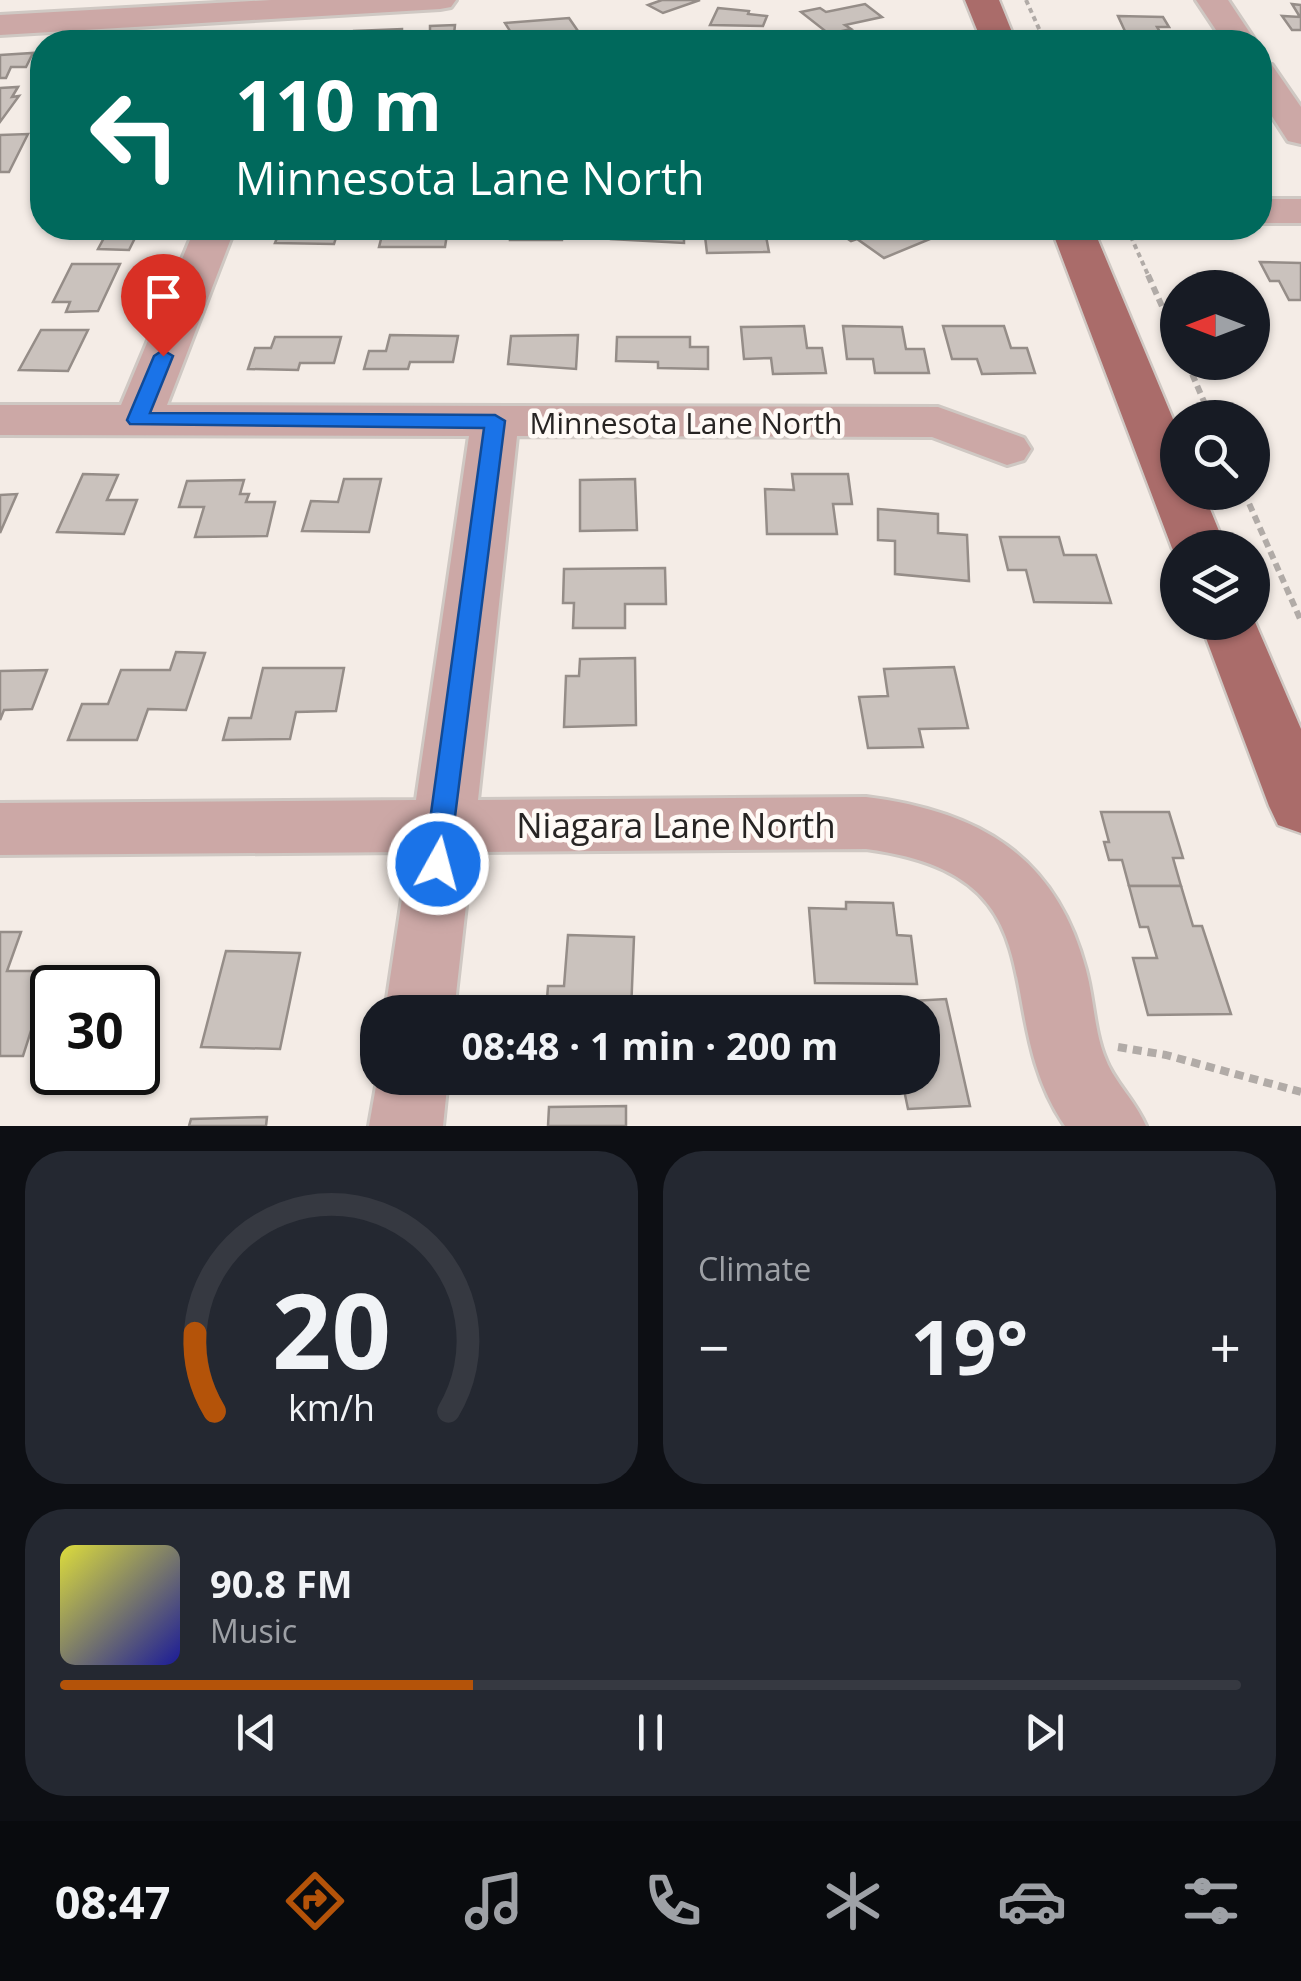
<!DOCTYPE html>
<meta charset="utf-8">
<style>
:root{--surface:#171b24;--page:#242831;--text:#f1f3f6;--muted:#9ea1a6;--line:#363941;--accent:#b45309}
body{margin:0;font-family:"Open Sans",sans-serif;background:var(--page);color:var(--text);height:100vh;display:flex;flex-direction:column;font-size:38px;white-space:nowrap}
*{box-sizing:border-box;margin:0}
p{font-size:32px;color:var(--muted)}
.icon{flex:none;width:55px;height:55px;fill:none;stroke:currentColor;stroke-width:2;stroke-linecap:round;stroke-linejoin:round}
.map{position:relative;height:1126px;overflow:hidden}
.sheet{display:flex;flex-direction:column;gap:25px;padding:25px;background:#0d0f14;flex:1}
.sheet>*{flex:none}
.top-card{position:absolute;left:30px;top:30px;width:1242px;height:210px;border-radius:40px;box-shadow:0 2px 8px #0004;background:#00695c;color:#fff;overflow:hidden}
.needle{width:65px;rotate:270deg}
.tools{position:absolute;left:1160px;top:270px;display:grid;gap:20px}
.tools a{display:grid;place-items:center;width:110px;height:110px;border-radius:50%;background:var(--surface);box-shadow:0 2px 8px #0004;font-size:50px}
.speed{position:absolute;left:30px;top:965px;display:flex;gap:20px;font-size:50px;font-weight:700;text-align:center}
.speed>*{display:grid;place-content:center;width:130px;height:130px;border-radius:50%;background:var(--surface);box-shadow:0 2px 8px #0004;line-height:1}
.speed .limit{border:5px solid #111;border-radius:15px;background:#fff;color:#111}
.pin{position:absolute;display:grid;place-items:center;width:85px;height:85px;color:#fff;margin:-102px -42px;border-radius:50% 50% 50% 0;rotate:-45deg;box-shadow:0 0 10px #0007}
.pin .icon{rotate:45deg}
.me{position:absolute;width:110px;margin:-55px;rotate:7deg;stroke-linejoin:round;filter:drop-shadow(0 0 8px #0008)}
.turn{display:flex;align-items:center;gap:35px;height:210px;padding:0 40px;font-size:45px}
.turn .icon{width:130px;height:130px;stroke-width:2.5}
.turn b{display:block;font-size:70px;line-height:85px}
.big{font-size:75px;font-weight:700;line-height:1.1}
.sheet .widget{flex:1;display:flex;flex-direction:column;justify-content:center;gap:15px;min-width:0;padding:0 35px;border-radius:40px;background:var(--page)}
.sheet .dial{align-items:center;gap:0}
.dial svg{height:260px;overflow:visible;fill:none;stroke:var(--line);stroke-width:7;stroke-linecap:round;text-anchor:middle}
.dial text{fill:var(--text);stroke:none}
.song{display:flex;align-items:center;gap:30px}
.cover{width:120px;height:120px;border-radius:15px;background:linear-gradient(135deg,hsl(60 70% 55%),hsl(240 70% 35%))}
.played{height:10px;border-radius:5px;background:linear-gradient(90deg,var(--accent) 35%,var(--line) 35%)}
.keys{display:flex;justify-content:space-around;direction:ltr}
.heat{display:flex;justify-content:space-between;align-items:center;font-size:55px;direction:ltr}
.sheet .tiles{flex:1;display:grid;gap:25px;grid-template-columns:1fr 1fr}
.widget:last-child{grid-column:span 2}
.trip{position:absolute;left:360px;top:995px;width:580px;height:100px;border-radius:40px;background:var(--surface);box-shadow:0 2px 8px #0004;font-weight:700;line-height:100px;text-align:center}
.tab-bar{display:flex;height:160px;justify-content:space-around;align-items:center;background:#090b0e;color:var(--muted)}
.tab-bar .icon{width:70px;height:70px}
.tab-bar .on{color:var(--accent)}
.tab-bar b{font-size:45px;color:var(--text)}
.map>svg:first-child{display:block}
.building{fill:#cac2bd;stroke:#958d88;stroke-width:2.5}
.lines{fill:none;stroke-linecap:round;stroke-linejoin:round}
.minor-casing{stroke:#cfc8c3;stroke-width:6}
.major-casing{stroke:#cfc8c3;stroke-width:5}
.path-far2{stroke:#b1aba7;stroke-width:4;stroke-dasharray:5 4;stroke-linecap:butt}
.path-far1{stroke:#b1aba7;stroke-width:6;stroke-dasharray:8 5;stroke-linecap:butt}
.path{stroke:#b1aba7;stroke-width:8;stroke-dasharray:9 6;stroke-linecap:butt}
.minor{fill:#cca8a6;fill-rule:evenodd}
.major{fill:#aa6c6a;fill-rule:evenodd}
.route{fill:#1a73e8;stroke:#114b97;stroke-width:2.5}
.labels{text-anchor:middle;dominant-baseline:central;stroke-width:9;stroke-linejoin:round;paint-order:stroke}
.street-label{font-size:30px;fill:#272423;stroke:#fffaf6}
.near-street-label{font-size:35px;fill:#272423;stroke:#fffaf6}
</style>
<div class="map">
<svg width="1301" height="1126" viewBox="0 0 1301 1126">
<rect width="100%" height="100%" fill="#f4ece6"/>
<g class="building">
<polygon points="662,0 700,0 663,13 648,5"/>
<polygon points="865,4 882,17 845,25 851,29 829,34 801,12 820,8 826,12"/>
<polygon points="1292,4 1301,5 1301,30 1292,30 1282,16 1300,17"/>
<polygon points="718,8 749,11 748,14 767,16 763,26 710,25"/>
<polygon points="1118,16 1163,17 1169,27 1157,27 1166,42 1130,42"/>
<polygon points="569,18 580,34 515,39 505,23"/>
<polygon points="455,25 454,34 477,33 477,42 436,42 436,37 430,37 430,26"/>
<polygon points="402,29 402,42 353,42 354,31"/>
<polygon points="33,53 26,67 11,67 6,78 0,78 0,55"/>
<polygon points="18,87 12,97 19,96 0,122 0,88"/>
<polygon points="28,134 9,172 0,172 0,135"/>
<polygon points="90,228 140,228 129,250 98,249 105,236 85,236"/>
<polygon points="281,228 339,228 334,244 275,243"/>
<polygon points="384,228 465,228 448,228 445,247 379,247"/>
<polygon points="511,228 563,228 562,240 510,240"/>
<polygon points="611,228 684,228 684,243 611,239"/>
<polygon points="704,228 765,231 769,252 707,253"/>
<polygon points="832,228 913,228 930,239 884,258 857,239 851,241"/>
<polygon points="1260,262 1301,263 1301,300 1289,300 1279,281 1270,281"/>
<polygon points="72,264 120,264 98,311 66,312 70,302 53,302"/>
<polygon points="804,326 807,348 822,348 826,373 773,374 771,358 744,359 741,327"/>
<polygon points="843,326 902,327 906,349 924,349 929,373 875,373 873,359 847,359"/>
<polygon points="943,326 1004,326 1011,348 1027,348 1035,373 982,374 977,359 952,359"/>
<polygon points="41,330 88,330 68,371 19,370"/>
<polygon points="390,335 458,336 453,362 410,362 408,369 364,369 369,351 386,351"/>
<polygon points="578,335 576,369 508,364 511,336"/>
<polygon points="275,337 341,337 334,363 300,363 298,370 248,369 255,348 271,348"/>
<polygon points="617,337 690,337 690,347 708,347 708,369 658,368 658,362 616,361"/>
<polygon points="83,474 118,475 107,500 137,500 124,534 57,532"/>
<polygon points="792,474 848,474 852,504 833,504 837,534 767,534 765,489 794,490"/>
<polygon points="344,479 381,479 369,532 302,531 311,501 338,502"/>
<polygon points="635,479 637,530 580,531 580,480"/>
<polygon points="244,480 240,494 249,494 246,502 275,502 267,536 195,537 204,507 179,507 187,481"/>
<polygon points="17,494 0,533 0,495"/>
<polygon points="878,509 938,514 938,533 967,535 969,581 895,574 895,541 878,540"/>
<polygon points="1000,537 1059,537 1064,555 1096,555 1111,603 1034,602 1026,570 1008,570"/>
<polygon points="665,568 666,604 625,604 625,628 573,628 574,603 563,603 564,569"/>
<polygon points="176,652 205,653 186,710 148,709 137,740 68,740 82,704 108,704 121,670 170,670"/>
<polygon points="635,658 636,725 564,727 566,676 579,676 580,659"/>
<polygon points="954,667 968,728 919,729 923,747 868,748 859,697 888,696 884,669"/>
<polygon points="263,668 344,668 336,711 296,712 290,739 223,740 229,718 251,718"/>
<polygon points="47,670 32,709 4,710 0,720 0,671"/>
<polygon points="1101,812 1169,812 1183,858 1173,858 1181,886 1129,886 1122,860 1109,860 1104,842 1109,842"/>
<polygon points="1129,886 1181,886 1193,926 1202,926 1231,1014 1148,1015 1133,958 1157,958 1148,927 1140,927"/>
<polygon points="846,902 893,903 897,935 911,936 917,984 815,983 809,908 846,909"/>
<polygon points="0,932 21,932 7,971 50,971 23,1056 0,1056"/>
<polygon points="568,935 634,937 631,1012 546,1012 548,986 564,986"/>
<polygon points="226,951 300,953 280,1049 201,1047"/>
<polygon points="946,999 970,1106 908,1109 903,1085 873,1086 871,1078 922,1078 922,1012 860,1012 859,1004"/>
<polygon points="626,1106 626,1126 548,1126 549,1107"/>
<polygon points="267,1117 266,1126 189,1126 191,1119"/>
</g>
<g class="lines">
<defs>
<g id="minor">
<polygon points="271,0 456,0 451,7 440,9 0,35 0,15"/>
<polygon points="1196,0 1228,0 1256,42 1224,42"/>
<polygon points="1260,62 1272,65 1301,107 1301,144 1288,141 1260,98"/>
<rect x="1260" y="199" width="41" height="24"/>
<path d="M195 228H235L167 405 938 407 1024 438 1031 449 1024 460 1007 465 932 437 517 436 478 800 866 797C978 811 1056 855 1086 970 1094 999 1094 1032 1106 1060 1115 1083 1135 1100 1146 1126H1065C985 1009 1069 876 866 849L472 852 454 1012H385L409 852 0 855V803L416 800 469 436 0 435V405H121Z"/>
<polygon points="378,1075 448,1078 443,1126 369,1126"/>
</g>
<g id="major">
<polygon points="965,0 999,0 1016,42 982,42"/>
<polygon points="1051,228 1093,228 1178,431 1178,492 1203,492 1226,548 1178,548 1178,558 1172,548"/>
<polygon points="1252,615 1301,729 1301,833 1278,825 1269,806 1200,622 1252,622"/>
</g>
</defs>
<use href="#minor" class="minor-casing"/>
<use href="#major" class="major-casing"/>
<g class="path-far2">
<polyline points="1026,0 1045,42"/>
<polyline points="1127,228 1149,277"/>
</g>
<g class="path-far1">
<polyline points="1148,275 1178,342"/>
<polyline points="1187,362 1211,418"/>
<polyline points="1244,492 1301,621"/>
</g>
<polyline class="path" points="1118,1047 1166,1055 1301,1092"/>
<use href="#minor" class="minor"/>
<use href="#major" class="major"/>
</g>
<polygon class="route" points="163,350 173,356 150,413 495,415 505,421 448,872 438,875 428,872 424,864 484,428 130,424 127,420 154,356"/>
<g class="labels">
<g class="street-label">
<text x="686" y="422">Minnesota Lane North</text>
</g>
<g class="near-street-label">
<text x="676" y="824">Niagara Lane North</text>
</g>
</g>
</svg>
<div class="tools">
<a><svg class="needle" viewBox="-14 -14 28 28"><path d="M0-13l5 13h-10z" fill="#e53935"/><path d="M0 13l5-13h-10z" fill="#9ea1a6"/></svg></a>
<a><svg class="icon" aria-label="search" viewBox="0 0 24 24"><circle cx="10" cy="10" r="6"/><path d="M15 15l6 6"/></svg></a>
<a><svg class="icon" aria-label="layers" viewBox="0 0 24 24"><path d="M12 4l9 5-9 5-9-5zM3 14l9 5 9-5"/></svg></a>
</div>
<div class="speed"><div class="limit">30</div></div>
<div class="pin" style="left:163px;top:356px;background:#d93025"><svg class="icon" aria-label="arrive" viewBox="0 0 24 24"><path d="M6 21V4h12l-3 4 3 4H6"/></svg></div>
<svg class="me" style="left:438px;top:864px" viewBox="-20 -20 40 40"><circle r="17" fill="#1a73e8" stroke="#fff" stroke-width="3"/><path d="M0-11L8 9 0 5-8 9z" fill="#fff"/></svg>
<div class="trip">08:48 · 1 min · 200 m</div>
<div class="top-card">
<div class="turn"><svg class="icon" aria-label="left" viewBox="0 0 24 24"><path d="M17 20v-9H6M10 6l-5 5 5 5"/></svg><div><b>110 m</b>Minnesota Lane North</div></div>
</div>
</div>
<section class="sheet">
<div class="tiles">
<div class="widget dial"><svg viewBox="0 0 100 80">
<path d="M14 69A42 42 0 1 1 86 69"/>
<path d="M14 69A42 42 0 0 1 8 45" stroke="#b45309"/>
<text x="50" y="56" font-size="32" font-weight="700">20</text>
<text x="50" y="72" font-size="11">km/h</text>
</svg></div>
<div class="widget"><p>Climate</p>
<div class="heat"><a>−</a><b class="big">19°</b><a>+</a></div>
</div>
<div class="widget">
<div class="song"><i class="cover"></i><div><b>90.8 FM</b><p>Music</p></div></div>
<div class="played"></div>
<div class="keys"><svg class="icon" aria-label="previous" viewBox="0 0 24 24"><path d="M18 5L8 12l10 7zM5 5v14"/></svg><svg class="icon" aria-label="pause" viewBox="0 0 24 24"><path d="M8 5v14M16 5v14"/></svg><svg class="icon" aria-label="next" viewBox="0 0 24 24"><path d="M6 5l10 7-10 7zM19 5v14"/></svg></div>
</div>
</div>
</section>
<nav class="tab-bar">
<b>08:47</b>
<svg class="icon on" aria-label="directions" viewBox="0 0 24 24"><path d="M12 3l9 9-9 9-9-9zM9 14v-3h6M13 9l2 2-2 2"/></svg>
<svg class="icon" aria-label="music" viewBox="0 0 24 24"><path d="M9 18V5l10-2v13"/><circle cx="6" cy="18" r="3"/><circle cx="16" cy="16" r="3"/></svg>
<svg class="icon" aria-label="phone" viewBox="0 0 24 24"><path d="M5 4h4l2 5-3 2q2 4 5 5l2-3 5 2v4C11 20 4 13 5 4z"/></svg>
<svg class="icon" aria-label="climate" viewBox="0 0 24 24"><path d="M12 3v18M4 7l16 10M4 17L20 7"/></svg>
<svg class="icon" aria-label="car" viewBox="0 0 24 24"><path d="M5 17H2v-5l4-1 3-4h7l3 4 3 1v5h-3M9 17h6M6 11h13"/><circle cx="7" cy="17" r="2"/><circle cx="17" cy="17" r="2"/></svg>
<svg class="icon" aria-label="filters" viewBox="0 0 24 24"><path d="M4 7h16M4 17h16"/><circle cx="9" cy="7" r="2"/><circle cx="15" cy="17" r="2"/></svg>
</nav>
